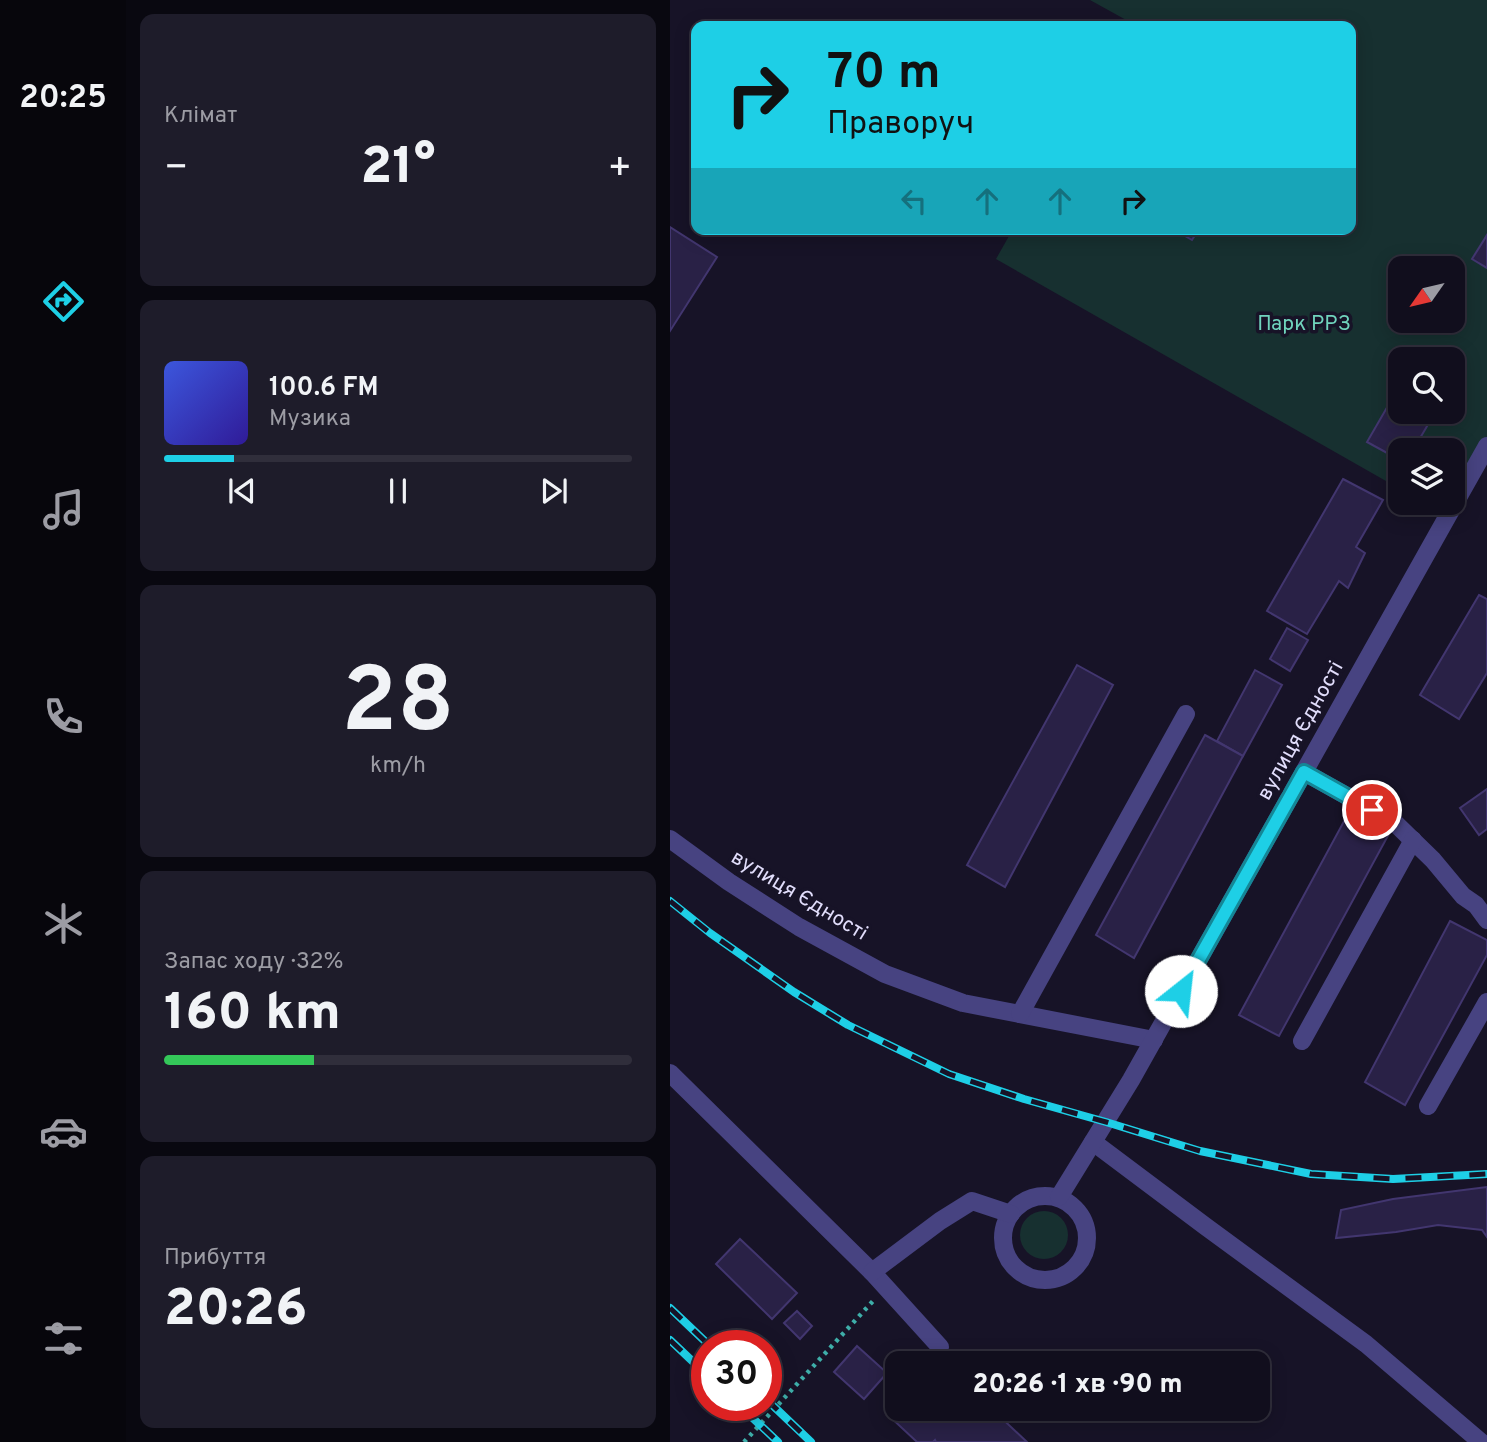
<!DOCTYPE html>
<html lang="uk">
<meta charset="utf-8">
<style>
:root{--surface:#110e1d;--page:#1e1c2a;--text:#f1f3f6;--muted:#9c9ca4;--line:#302e3b;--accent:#1ecfe6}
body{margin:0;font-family:Overpass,sans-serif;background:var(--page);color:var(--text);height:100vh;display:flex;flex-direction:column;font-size:26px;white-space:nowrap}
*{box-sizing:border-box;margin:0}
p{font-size:23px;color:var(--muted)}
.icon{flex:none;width:38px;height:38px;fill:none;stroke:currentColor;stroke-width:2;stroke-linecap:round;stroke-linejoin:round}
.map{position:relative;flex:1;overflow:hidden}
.details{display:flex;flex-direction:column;gap:14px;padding:14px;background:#090810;width:544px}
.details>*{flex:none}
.hud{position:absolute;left:21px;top:21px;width:665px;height:214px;border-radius:14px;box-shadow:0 4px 18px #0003,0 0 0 2px var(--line);background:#1ecfe6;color:#111;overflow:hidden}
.needle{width:46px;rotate:236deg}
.fabs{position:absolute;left:718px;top:256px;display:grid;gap:14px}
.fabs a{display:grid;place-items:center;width:77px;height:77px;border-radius:14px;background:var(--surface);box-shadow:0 4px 18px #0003,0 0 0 2px var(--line);font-size:35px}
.speed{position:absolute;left:21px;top:1330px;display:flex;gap:14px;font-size:35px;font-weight:700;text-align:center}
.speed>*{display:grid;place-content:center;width:91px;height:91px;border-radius:50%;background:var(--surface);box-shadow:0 4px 18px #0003,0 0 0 2px var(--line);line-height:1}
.speed .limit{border:10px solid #d22;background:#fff;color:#111}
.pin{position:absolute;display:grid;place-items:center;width:60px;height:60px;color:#fff;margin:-30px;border:4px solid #fff;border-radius:50%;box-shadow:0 2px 7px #0007}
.me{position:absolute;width:77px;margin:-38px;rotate:29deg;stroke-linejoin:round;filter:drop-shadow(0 0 5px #0008)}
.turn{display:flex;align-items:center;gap:24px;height:147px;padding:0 21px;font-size:32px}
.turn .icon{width:91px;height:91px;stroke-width:2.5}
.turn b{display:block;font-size:49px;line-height:60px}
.lanes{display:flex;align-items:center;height:66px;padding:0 21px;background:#0003;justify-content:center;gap:35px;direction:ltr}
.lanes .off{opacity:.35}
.big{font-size:52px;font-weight:800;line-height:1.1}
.details .card{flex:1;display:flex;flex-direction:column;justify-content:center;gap:10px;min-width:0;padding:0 24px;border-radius:14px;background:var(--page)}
.details .dial{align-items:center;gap:0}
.dial b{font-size:91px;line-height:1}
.song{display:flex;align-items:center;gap:21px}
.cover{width:84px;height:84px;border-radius:10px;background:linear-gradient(135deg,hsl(230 70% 55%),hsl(250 70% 35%))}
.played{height:7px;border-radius:4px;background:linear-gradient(90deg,var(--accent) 15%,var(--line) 15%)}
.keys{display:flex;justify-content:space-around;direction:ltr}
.heat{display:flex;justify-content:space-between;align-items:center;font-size:38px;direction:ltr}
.charge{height:10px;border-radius:5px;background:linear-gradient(90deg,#34c759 32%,var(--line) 0)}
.trip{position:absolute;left:215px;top:1351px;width:385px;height:70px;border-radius:14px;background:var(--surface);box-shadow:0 4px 18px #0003,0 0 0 2px var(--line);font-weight:800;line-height:70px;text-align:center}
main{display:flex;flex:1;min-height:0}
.tabs{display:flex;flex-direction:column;width:126px;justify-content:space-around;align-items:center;background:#07060c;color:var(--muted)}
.tabs .icon{width:49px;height:49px}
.tabs .active{color:var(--accent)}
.tabs b{font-size:32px;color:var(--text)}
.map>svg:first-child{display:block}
.green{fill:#173030;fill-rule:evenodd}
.building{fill:#292146;stroke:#42366f;stroke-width:2}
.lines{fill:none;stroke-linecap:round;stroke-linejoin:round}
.path{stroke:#3eaea9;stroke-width:4.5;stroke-dasharray:3.5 5;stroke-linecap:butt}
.minor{stroke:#474381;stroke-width:18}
.rail-casing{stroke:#1ecfe6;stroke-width:8}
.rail{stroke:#171327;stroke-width:5;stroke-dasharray:16;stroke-linecap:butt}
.route-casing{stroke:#148796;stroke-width:18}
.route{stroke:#1ecfe6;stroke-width:12}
.labels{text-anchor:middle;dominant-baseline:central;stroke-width:7;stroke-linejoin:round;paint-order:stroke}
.park-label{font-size:21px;fill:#70d4bd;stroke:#171327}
.street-label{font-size:21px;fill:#e1ddfb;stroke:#171327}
</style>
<main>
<nav class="tabs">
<b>20:25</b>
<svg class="icon active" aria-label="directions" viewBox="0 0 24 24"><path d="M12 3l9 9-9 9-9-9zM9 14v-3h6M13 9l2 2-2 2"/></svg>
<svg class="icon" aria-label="music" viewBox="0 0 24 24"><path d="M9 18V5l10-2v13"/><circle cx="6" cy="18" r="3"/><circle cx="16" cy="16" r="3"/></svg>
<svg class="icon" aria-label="phone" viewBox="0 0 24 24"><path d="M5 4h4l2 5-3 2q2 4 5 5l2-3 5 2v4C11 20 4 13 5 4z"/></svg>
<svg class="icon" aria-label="climate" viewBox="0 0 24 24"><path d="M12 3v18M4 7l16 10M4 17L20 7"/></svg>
<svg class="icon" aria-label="car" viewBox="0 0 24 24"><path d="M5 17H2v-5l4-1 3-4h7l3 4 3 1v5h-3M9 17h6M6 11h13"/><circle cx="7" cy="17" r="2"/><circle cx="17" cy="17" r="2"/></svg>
<svg class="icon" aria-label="filters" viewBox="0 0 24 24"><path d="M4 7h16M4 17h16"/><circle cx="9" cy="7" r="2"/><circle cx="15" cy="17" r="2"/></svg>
</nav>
<section class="details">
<div class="card"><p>Клімат</p>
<div class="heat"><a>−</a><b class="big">21°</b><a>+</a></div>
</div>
<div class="card">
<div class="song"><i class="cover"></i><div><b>100.6 FM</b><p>Музика</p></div></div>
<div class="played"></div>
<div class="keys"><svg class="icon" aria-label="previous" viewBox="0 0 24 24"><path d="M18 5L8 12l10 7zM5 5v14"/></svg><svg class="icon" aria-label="pause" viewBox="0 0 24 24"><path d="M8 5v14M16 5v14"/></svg><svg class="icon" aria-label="next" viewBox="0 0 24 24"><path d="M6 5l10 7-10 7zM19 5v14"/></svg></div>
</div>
<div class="card dial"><b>28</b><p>km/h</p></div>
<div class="card"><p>Запас ходу · 32%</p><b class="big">160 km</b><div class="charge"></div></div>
<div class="card"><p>Прибуття</p><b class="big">20:26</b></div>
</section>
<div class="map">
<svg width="817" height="1442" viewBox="0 0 817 1442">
<rect width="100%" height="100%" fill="#171327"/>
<g class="green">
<path d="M420 0H817V446L778 516 754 502H782V450H730V489L326 259 343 229H681V26H467ZM730 268H782V320H730ZM730 359H782V411H730Z"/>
<circle cx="374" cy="1235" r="24"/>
</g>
<g class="building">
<polygon points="0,227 47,257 0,331"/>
<polygon points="503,229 529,229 522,240"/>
<polygon points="817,235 817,268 802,259"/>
<polygon points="730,385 730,411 766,411 743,450 730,450 730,460 697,442"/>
<polygon points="673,479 713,500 686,547 695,553 678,588 669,581 637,634 597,611"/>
<polygon points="809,595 817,599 817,673 789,719 750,695"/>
<polygon points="617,628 638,640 620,671 600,659"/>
<polygon points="407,665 443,685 335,887 297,865"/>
<polygon points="585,670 612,685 573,756 547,741"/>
<polygon points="535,735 573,756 464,958 426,935"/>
<polygon points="817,789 817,829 809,835 790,808"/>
<polygon points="679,812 720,832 609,1036 569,1015"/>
<polygon points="780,921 817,940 817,955 735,1105 695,1082"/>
<polygon points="817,1187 817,1237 812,1230 768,1225 726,1232 666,1238 671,1210 723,1199"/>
<polygon points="70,1239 127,1293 102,1319 46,1264"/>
<polygon points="127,1311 142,1326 130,1339 114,1323"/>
<polygon points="187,1346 217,1373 194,1399 164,1372"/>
<polygon points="228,1404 228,1409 322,1409 357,1442 266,1442 265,1440 263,1442 247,1442 218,1415"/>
</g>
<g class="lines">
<polyline class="path" points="74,1442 203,1301"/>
<g class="minor">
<polyline points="634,772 725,823 763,860 793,896 806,905 817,920"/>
<polyline points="0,839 59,882 129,927 215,974 293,1003 484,1040"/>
<polyline points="350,1014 516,714"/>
<polyline points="632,1041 743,840"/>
<polyline points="0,1073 202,1272 270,1347"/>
<polyline points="758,1106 817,1002"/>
<polyline points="423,1142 535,1226 696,1344 811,1442"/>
<circle cx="375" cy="1238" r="42"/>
<polyline points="389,1197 461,1080 817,446"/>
<polyline points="202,1272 270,1221 302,1201 341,1214"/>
</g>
<defs>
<g id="rail">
<polyline points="0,901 40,933 124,992 178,1025 279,1074 354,1099 436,1122 530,1151 641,1174 723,1179 817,1174"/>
<polyline points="0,1308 40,1346"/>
<polyline points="0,1340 37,1375"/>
<polyline points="96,1399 141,1442"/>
<polyline points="69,1405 108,1442"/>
</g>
</defs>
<use href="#rail" class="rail-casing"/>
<use href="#rail" class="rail"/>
</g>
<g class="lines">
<defs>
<polyline id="route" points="511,991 634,772 702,810"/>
</defs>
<use href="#route" class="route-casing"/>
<use href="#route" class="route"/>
</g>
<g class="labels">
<g class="park-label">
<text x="634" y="324">Парк РРЗ</text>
</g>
<g class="street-label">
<text transform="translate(631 731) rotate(-61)">вулиця Єдності</text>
<text transform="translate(129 896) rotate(31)">вулиця Єдності</text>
</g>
</g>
</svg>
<div class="fabs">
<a><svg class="needle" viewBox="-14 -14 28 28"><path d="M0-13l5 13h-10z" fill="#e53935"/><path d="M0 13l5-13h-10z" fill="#9c9ca4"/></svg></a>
<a><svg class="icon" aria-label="search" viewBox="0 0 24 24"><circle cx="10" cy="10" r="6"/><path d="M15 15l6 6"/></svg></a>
<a><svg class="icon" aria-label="layers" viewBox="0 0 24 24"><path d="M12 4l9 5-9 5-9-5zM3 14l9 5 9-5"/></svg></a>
</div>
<div class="speed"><div class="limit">30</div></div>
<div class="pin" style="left:702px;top:810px;background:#d93025"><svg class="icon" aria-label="arrive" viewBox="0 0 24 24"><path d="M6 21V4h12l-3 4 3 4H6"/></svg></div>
<svg class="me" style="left:511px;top:991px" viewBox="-20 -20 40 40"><circle r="19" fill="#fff"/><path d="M0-13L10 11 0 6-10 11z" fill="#1ecfe6"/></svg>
<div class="trip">20:26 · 1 хв · 90 m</div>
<div class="hud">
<div class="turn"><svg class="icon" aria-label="right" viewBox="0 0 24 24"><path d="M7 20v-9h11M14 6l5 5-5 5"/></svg><div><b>70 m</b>Праворуч</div></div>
<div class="lanes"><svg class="icon off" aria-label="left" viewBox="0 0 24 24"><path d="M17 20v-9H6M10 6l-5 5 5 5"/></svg><svg class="icon off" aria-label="ahead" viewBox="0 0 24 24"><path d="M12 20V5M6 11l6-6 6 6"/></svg><svg class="icon off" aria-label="ahead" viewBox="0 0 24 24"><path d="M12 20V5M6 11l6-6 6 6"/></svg><svg class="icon" aria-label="right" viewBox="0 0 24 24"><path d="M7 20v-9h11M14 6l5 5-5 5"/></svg></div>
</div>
</div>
</main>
